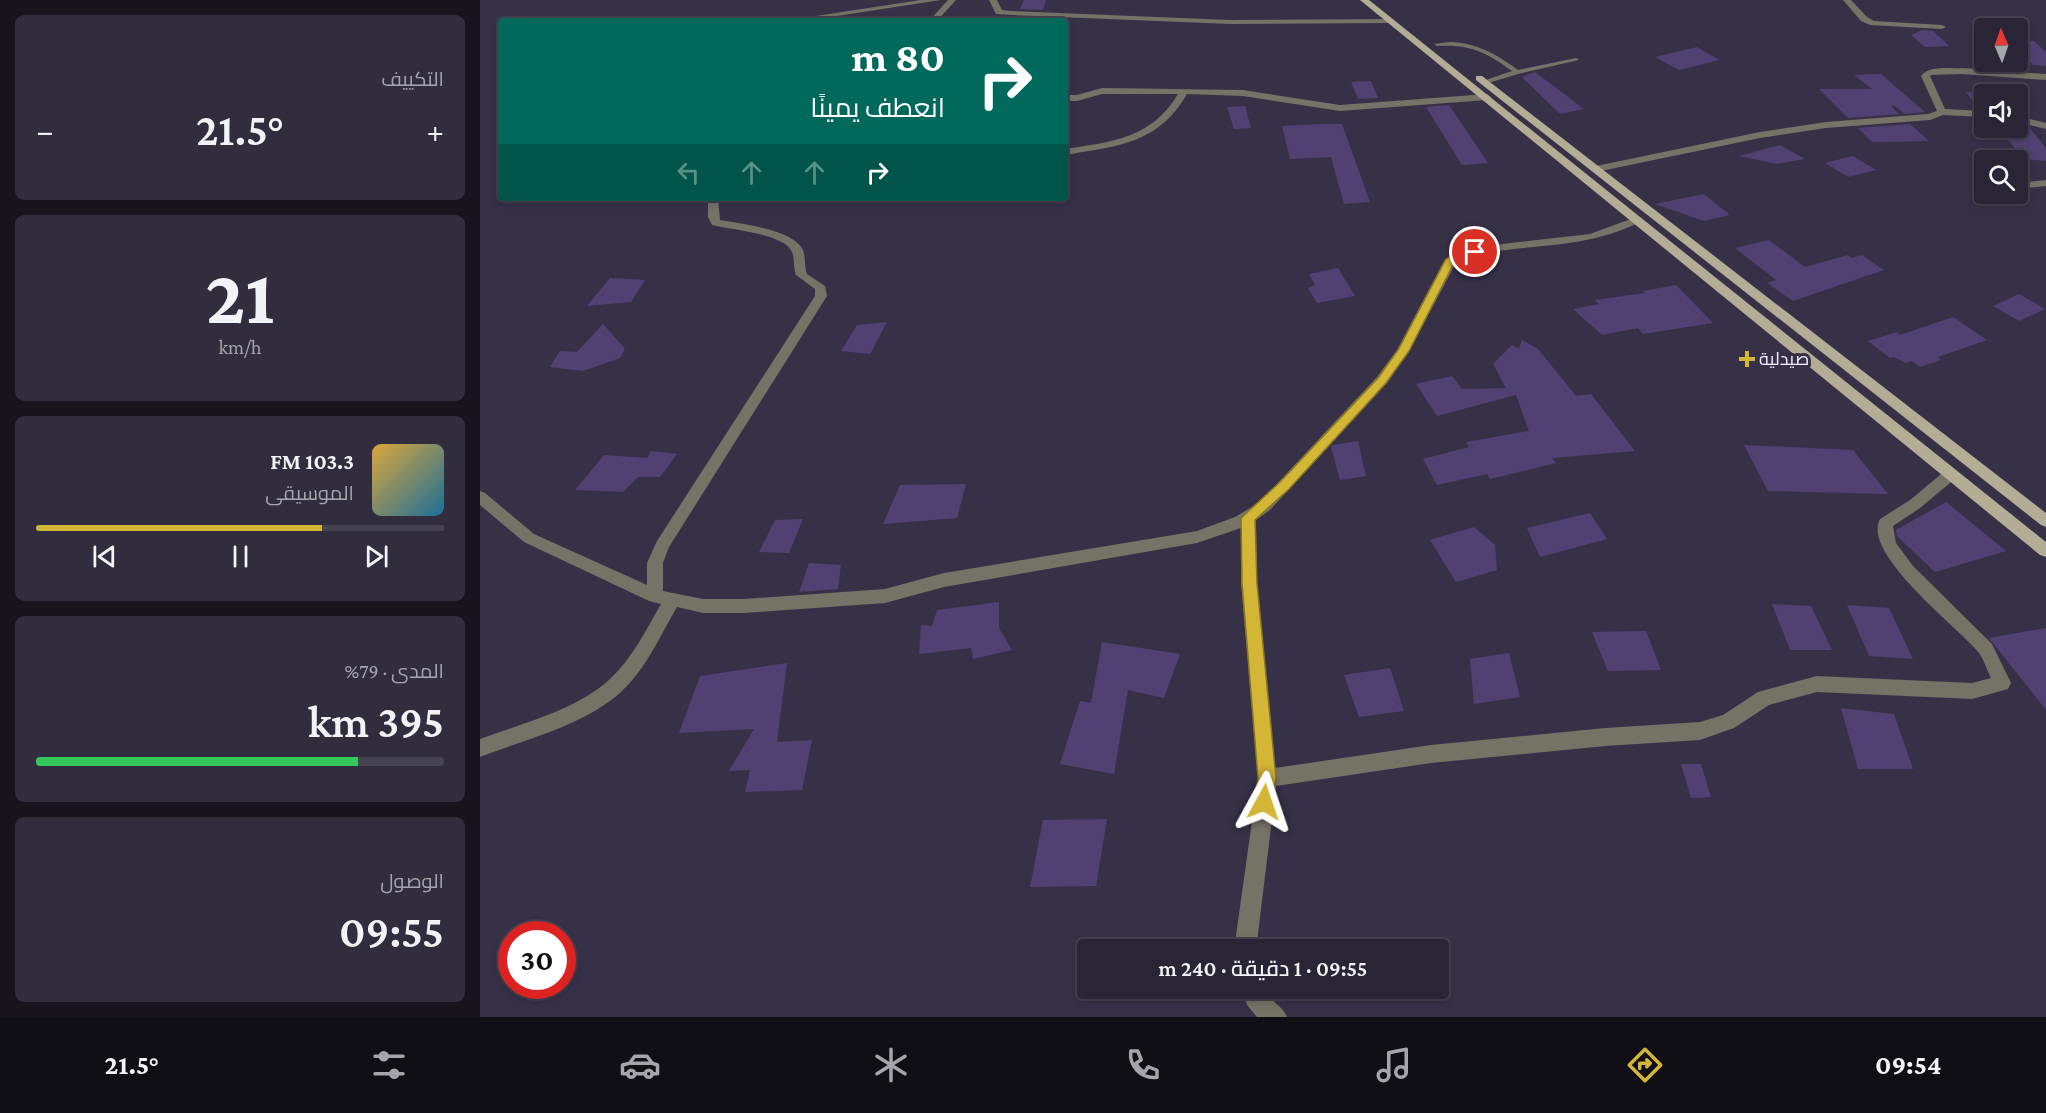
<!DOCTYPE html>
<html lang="ar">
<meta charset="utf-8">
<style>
:root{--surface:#292536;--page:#312d3e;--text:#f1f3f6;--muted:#a5a5ad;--line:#454251;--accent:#d3b635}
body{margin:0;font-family:"Crimson Pro",Cairo,serif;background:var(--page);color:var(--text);direction:rtl;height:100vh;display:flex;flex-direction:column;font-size:22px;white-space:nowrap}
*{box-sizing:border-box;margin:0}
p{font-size:20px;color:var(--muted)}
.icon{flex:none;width:33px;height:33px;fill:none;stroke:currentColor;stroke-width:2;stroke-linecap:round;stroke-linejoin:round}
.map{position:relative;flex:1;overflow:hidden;direction:ltr}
.sheet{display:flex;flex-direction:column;gap:15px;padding:15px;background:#17141e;width:480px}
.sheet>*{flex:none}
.top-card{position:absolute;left:18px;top:18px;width:570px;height:183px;border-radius:6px;box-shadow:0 3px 9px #0003,0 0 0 2px var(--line);direction:rtl;background:#00695c;color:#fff;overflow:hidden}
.needle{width:39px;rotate:358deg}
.controls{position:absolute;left:1494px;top:18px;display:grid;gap:12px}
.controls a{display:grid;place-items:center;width:54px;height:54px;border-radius:6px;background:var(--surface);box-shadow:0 3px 9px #0003,0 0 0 2px var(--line);font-size:30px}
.speed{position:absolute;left:18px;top:921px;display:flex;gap:12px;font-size:30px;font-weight:700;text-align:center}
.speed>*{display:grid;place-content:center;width:78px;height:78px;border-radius:50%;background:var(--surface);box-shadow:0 3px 9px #0003,0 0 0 2px var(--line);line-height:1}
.speed .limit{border:9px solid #d22;background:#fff;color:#111}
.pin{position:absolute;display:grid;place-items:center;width:51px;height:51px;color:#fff;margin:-26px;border:3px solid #fff;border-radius:50%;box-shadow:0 2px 6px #0007}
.me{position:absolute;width:66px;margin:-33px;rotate:5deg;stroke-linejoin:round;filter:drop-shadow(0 0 4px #0008)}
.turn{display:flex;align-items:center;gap:21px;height:126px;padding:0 24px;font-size:27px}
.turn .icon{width:78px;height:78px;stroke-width:2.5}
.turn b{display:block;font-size:42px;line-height:51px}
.lanes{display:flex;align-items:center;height:57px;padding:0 24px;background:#0003;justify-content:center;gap:30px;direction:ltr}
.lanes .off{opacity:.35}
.big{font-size:45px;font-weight:600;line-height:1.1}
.sheet .tile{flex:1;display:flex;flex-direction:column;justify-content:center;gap:9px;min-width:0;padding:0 21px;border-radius:9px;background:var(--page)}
.sheet .dial{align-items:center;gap:0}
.dial b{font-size:78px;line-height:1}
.song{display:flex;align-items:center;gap:18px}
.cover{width:72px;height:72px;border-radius:9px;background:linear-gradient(135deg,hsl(40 70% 55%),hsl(200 70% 35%))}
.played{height:6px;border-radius:3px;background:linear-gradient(90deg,var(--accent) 70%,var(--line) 70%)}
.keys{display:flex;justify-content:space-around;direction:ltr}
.heat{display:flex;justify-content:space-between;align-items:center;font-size:33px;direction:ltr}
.charge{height:9px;border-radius:4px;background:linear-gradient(90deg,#34c759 79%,var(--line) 0)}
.trip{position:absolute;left:597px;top:939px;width:372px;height:60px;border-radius:6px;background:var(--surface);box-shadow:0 3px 9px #0003,0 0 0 2px var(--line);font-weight:600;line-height:60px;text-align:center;direction:rtl}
.dock{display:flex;height:96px;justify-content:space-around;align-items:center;background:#100f16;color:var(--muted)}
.dock .icon{width:42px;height:42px}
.dock .selected{color:var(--accent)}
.dock b{font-size:27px;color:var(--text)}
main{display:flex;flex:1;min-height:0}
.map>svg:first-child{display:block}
.building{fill:#504173}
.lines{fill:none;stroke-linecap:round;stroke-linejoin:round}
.service{fill:#757266;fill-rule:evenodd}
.minor{fill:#757266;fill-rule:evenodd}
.primary{fill:#b3ad95;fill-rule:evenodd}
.route{fill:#d3b635;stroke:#897622;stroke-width:1.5}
.poi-dot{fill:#d3b635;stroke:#373148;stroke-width:2}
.labels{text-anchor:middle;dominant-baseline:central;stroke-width:6;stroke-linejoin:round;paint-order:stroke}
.poi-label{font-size:18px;fill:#f2eefd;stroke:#373148;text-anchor:start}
</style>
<main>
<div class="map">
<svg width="1566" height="1017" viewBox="0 0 1566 1017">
<rect width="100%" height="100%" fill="#373148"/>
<g class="building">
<polygon points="544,0 566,0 563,10 540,9"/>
<polygon points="1442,30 1453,31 1469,46 1445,47 1431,35"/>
<polygon points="1538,40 1554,41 1566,52 1566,66 1553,65 1538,49"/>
<polygon points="1217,47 1239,60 1199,70 1175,57"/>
<polygon points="1055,72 1104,109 1080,114 1042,77"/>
<polygon points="1401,74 1445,112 1425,114 1415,106 1411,106 1419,114 1368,118 1339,89 1392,89 1374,75"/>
<polygon points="891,81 898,98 878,99 871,82"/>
<polygon points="1486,92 1513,94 1504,94 1504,109 1498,108"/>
<polygon points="969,105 1008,163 982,165 946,107"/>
<polygon points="765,106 771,128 754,129 747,107"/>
<polygon points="840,124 862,124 890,202 864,204 851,157 810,159 802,126"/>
<polygon points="1430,124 1449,141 1392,142 1378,128"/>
<polygon points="1538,124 1549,127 1566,148 1566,161 1543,159 1523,133 1517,132 1513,128 1538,128"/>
<polygon points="1300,145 1325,159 1297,164 1259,156"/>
<polygon points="1373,156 1396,170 1368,177 1345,163"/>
<polygon points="1224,194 1250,215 1224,221 1175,204"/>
<polygon points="1289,240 1325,267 1368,255 1372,258 1382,255 1404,270 1313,301 1287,283 1296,280 1255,248"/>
<polygon points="858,268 875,296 837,303 828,288 835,285 829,274"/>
<polygon points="130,278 165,280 151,302 107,306"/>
<polygon points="1196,285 1233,323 1163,334 1158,328 1122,335 1093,309 1119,304 1115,300 1165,293 1163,291"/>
<polygon points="1539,294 1565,309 1539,321 1513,306"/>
<polygon points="1473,317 1507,340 1458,357 1461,360 1440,367 1431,361 1426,363 1414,357 1410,358 1388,341 1417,332 1420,335"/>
<polygon points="407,322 390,354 361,351 377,325"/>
<polygon points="123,324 145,349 140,358 103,371 70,367 80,351 97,352"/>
<polygon points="1042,340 1058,349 1096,396 1111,394 1155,451 1072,458 1076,463 1010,479 1007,474 957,485 943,459 989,447 986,442 1049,431 1036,395 957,416 936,384 972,376 982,389 1026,388 1013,364 1032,345 1039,349"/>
<polygon points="878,441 886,476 860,480 851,447 853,445"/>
<polygon points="1264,445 1373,450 1408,494 1288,491"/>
<polygon points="171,451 197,454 180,477 158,477 143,492 95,490 124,455 167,458"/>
<polygon points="486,484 477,518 403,524 420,485"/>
<polygon points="1466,502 1526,551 1455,572 1417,536 1416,530"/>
<polygon points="1110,513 1127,539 1060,557 1047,528"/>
<polygon points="323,519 309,553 279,552 295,520"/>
<polygon points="994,527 1015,545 1017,570 976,582 950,540"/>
<polygon points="329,563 361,565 358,589 319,592"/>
<polygon points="519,602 519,628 532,650 493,659 491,648 439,654 441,625 452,626 457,610"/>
<polygon points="1292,604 1331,606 1352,650 1310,650"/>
<polygon points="1367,605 1409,608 1433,659 1389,656"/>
<polygon points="1566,628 1566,710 1509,638"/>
<polygon points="1166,631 1181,670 1128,671 1112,632"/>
<polygon points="622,642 700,654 684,698 648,690 634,774 580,764 600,701 611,703"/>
<polygon points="1029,653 1040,697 994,704 990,659"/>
<polygon points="307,663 297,742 332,740 322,790 265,792 270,770 249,771 274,729 199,733 220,676"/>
<polygon points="910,668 924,711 879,717 864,675"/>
<polygon points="1361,708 1414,714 1433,769 1378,769"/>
<polygon points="1201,764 1221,764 1231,797 1211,798"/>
<polygon points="627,819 616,886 550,887 563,820"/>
</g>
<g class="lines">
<path class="service" d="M970 42C997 43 1016 54 1038 70L1096 58 1099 60 1038 74 1005 84 1003 83V81L1032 71C1006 52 990 44 957 46L954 44Z"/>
<g class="minor">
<polygon points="441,0 461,0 324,21 303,21"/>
<polygon points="468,0 476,0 457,21 449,21"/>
<polygon points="509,0 517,0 522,10 531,11 750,20 911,19 915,21 911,23 750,24 531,15 516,14"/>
<polygon points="1363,0 1371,0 1387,17 1394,21 1462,25 1466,27 1462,29 1390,25 1381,21"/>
<path d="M1482 68 1566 74V80L1482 74 1451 75 1450 76 1465 109 1504 111V117L1463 115 1450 120 1346 128 1280 138 1116 172 1111 169 1116 166 1280 132 1346 122 1448 114 1457 111 1441 76C1450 65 1468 69 1482 68Z"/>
<path d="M622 88 763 90 860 105 1007 94 1011 97 1007 100 860 111 763 96 707 94C678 144 638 146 585 155V149C632 142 672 138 698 94H622L597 101H585V95H597Z"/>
<polygon points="1538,116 1566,123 1566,129 1538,122"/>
<polygon points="1566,180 1566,186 1548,188 1543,185 1548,182"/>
<path d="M228 198H238L240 220C261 224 313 229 323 250 326 258 324 266 327 274L345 286 347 296 189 547 183 563V591L223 599H264L405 589 464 573 717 531 755 517 780 502 897 377 917 350 964 261 970 255 997 247 1110 234 1156 217 1161 220 1160 222C1097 253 1042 241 978 259L929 351 907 383 790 510 776 520 777 583 795 768 951 745 1125 728 1220 722 1243 715 1278 692 1337 676 1492 683 1511 678C1507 670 1504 660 1499 653 1478 627 1381 554 1400 519L1430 500 1466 470 1471 469 1478 474 1476 478 1440 508 1413 526 1416 543 1433 566 1512 644 1531 683 1528 689 1492 699 1337 692 1289 705 1254 728 1220 740 1125 746 951 763 796 786 776 950H754L778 778 761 583V528L717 543 464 587 405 603 264 613H223L197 607C180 636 166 669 141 692 103 726 46 739 0 757V739C43 723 94 711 129 680 152 659 166 630 181 604L169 601 44 542 0 505V491L5 493 54 534 167 585V563L177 541 335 296V289L316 275C313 267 315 259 312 252 304 233 250 230 232 225L228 217Z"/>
<path d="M761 988H783C789 1001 802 1005 807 1017H777L767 1005Z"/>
</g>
<g class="primary">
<polygon points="880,0 889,0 1566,542 1566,557 1560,555"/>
<polygon points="996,76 1002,76 1566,513 1566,527 1561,525 996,80"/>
</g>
</g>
<polygon class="route" points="995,249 1000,252 998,254 985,257 974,263 929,351 906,383 809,489 775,520 777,583 796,778 790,808 784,811 778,808 775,802 778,778 762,583 761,518 800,482 898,378 918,350 966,259 979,252"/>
<path class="poi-dot" d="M1264 350h6v6h6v6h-6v6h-6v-6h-6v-6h6z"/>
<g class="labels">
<g class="poi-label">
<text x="1279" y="359">صيدلية</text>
</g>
</g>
</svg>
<div class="controls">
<a><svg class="needle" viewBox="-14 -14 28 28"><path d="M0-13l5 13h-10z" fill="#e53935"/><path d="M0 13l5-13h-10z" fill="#a5a5ad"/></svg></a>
<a><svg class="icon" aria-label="sound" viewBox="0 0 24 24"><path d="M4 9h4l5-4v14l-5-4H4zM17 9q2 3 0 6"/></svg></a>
<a><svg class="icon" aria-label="search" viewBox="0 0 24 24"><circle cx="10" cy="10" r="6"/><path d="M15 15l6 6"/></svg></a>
</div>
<div class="speed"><div class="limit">30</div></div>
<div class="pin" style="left:995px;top:252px;background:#d93025"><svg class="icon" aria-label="arrive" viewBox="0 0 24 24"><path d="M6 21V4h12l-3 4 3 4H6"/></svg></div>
<svg class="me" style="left:784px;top:802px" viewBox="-20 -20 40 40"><path d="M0-17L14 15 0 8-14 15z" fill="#d3b635" stroke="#fff" stroke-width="4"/></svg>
<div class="trip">09:55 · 1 دقيقة · 240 m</div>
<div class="top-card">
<div class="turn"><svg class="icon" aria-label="right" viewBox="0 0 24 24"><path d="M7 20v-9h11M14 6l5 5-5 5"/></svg><div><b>80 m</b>انعطف يمينًا</div></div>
<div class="lanes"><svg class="icon off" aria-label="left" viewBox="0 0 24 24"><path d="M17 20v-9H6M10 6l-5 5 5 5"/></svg><svg class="icon off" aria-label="ahead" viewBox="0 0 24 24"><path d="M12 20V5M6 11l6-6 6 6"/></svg><svg class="icon off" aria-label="ahead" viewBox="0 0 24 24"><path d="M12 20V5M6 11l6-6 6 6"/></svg><svg class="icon" aria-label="right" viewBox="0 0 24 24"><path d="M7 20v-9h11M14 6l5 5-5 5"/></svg></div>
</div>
</div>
<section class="sheet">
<div class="tile"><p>التكييف</p>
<div class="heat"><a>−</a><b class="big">21.5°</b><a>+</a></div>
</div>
<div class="tile dial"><b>21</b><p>km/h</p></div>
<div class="tile">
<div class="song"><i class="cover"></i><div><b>103.3 FM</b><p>الموسيقى</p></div></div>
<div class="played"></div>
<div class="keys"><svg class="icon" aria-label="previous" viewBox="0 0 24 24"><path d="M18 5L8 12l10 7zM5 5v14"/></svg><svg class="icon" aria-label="pause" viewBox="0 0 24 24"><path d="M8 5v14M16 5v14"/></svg><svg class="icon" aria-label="next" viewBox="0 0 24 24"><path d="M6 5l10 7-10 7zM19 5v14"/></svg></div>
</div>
<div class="tile"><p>المدى · 79%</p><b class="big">395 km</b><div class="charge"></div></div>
<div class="tile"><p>الوصول</p><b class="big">09:55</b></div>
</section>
</main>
<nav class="dock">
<b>09:54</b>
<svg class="icon selected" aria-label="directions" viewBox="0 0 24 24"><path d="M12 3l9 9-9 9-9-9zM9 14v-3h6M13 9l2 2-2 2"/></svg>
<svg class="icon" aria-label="music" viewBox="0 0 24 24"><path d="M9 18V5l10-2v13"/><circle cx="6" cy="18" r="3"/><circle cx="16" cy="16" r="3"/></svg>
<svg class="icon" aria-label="phone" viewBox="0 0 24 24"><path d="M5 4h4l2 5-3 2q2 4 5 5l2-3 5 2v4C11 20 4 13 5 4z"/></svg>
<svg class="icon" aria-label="climate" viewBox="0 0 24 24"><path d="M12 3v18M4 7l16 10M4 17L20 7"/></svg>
<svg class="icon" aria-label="car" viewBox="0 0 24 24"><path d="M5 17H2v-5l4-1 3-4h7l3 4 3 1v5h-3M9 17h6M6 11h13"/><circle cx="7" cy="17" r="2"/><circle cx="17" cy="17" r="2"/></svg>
<svg class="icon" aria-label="filters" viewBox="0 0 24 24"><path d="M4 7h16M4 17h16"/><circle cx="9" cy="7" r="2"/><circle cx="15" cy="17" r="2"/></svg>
<b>21.5°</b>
</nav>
